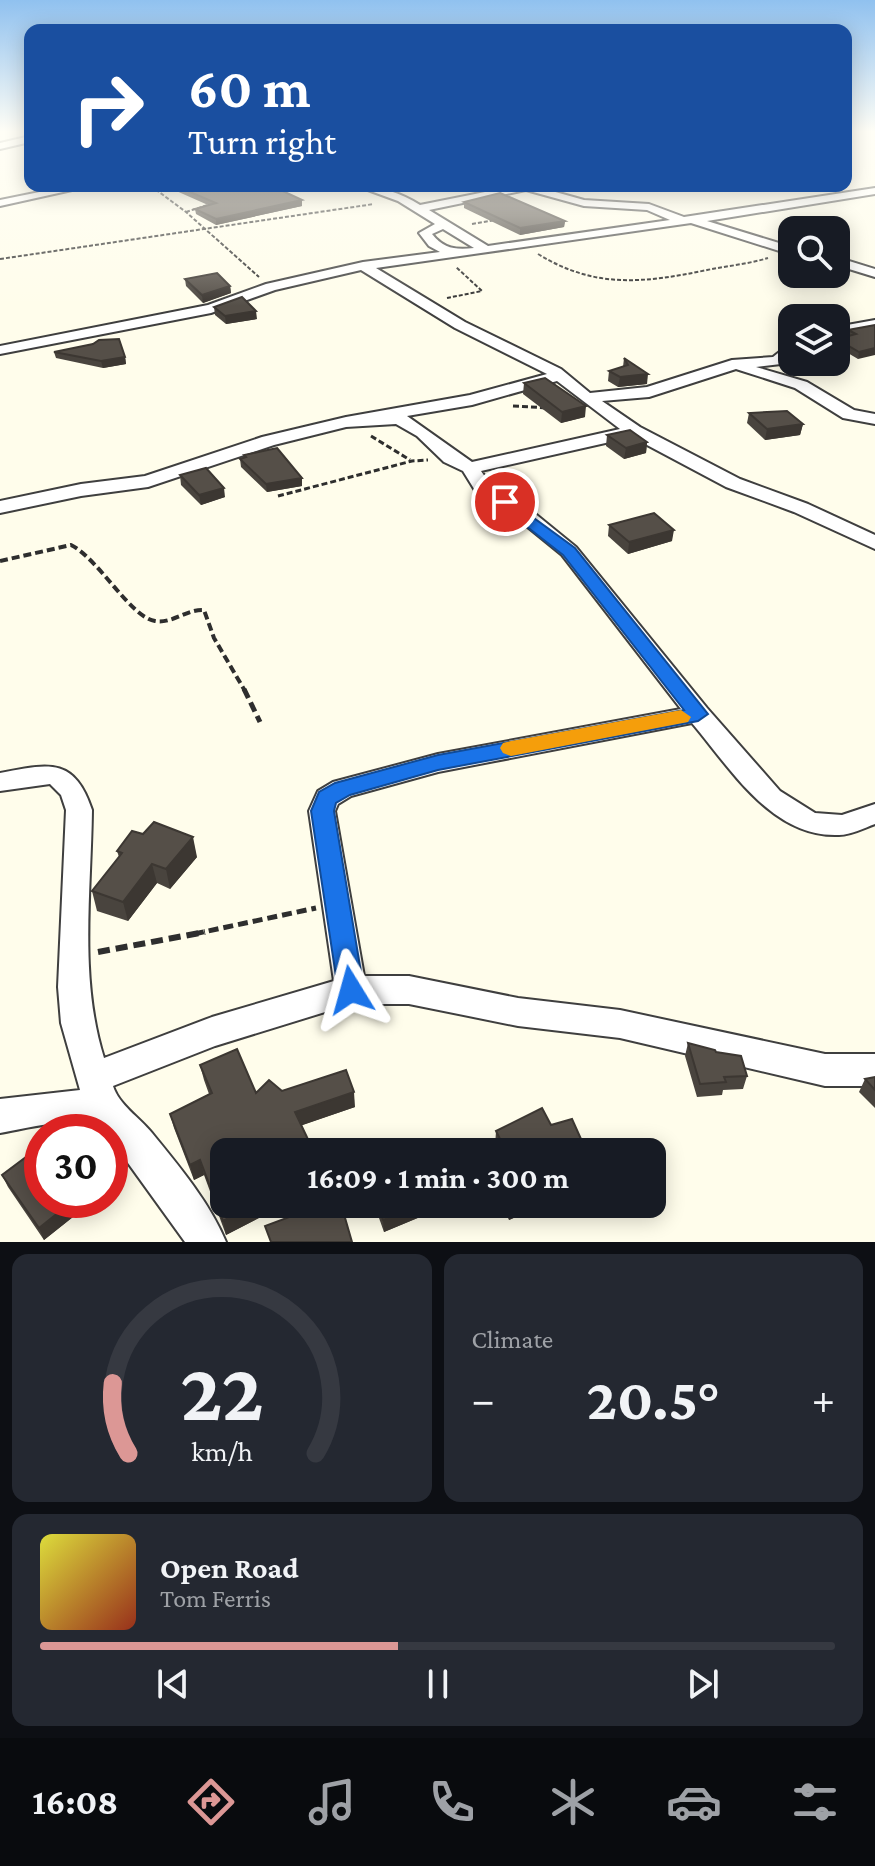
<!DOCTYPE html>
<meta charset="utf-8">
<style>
:root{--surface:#171b24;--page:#242831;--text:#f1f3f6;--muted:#9ea1a6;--line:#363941;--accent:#dc9795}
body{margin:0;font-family:"Crimson Pro",serif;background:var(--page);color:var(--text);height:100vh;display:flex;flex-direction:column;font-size:30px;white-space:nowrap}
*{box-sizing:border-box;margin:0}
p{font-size:26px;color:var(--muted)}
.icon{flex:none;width:44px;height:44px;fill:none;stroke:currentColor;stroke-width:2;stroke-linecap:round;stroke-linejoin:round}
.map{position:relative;height:1242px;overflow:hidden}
.details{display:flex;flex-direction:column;gap:12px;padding:12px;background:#0d0f14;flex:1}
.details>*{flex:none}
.guide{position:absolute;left:24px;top:24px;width:828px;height:168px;border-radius:16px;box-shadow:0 4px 20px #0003;background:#1a4fa0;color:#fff;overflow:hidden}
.tools{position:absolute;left:778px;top:216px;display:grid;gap:16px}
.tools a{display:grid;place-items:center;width:72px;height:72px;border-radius:16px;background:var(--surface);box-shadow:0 4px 20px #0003;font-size:40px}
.speed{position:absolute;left:24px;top:1114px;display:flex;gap:16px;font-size:40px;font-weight:700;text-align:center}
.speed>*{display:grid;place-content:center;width:104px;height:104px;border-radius:50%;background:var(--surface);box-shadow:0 4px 20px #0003;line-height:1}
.speed .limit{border:12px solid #d22;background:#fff;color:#111}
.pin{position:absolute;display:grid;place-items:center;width:68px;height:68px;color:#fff;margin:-34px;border:4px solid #fff;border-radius:50%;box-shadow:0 2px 8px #0007}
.me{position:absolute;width:88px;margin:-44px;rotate:352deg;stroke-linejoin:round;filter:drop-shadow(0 0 6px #0008)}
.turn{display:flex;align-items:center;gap:28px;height:168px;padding:0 32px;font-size:36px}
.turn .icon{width:104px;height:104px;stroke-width:2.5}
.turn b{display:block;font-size:56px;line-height:68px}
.big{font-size:60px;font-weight:700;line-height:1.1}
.details .tile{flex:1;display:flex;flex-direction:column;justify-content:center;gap:12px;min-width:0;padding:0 28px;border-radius:16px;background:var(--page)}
.details .dial{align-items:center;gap:0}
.dial svg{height:208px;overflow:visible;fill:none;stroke:var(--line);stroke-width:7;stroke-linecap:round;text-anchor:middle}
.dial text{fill:var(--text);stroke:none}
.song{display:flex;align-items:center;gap:24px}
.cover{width:96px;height:96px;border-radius:12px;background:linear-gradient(135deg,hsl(60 70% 55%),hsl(10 70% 35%))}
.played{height:8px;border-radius:4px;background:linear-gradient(90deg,var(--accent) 45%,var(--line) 45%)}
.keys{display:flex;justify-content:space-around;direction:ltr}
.heat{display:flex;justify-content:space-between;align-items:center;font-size:44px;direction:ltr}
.details .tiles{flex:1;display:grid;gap:12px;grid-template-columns:1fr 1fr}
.tile:last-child{grid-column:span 2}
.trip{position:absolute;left:210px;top:1138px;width:456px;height:80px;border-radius:16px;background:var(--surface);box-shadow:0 4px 20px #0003;font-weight:700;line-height:80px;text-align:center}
.dock{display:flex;height:128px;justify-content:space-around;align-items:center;background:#090b0e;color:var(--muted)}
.dock .icon{width:56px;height:56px}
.dock .on{color:var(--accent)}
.dock b{font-size:36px;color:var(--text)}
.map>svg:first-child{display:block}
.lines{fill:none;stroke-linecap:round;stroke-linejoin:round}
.street-casing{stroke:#3f3f3f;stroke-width:4}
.path-far4{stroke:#2e2e2e;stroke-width:2;stroke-dasharray:4 2;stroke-linecap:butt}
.path-far3{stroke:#2e2e2e;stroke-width:3;stroke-dasharray:6 3;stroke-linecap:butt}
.path-far2{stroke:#2e2e2e;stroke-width:4;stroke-dasharray:8 4;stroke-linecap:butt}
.path-far1{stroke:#2e2e2e;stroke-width:5;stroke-dasharray:10 5;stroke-linecap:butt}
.path{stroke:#2e2e2e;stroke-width:6;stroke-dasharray:12 6;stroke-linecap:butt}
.street{fill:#fff;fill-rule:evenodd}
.wall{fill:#49443e}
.shaded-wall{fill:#3c3732}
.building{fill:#554f48;stroke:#3c3732;stroke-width:2}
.route{fill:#1a73e8;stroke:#114b97;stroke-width:2}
.slow{fill:#f59e0b}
</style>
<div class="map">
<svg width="875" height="1242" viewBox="0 0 875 1242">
<rect width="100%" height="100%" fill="#fffdeb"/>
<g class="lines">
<defs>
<g id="street">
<polygon points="30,136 30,142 0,149 0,143"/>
<polygon points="69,186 90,186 0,206 0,200"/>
<path d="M357 186C380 186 401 193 420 205L515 186H534L584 200 649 204 684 217 875 188V194L707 221 792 247V255L691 223 376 268 465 322 561 369 590 393 647 387 732 360 773 357 792 342V358L781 364 756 367 807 382 854 410 875 414V424L843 418 795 388 736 369 649 397 602 401 640 427 740 479 808 504 875 535V549L794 512 726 487 632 437 481 471 490 484 533 512 576 547 707 708 780 791 815 813 842 815 875 804V824C864 828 851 835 839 835 772 838 731 769 692 723L438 772 351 796 338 804 335 811 364 976H409L518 998 620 1010 825 1054H875V1086H825L620 1038 518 1026 409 1004H351L215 1046 113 1086C119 1105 139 1117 152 1133 179 1166 210 1203 226 1242H185L110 1138V1132C100 1131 97 1124 86 1123 57 1120 28 1128 0 1133V1099L80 1090 61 1023 58 987 66 810 61 795 50 784 0 791V773C48 764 74 756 92 810 91 892 79 979 104 1058L212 1017 334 981 309 811 318 791 333 782 438 754 681 709 562 555 519 520 476 492 463 471 444 462 417 436 396 424 346 427 274 445 148 487 81 496 0 513V501L81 484 145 476 262 437 346 417 470 395 547 374 455 328 361 270 275 290 211 313 0 354V346L208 305 266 284 363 262 440 252 429 246 419 233 435 224 398 201ZM526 190 584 206 647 210 670 220 488 246 429 210ZM443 229 474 248C456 250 444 249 432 234ZM557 381 620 429 472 462 407 416 472 405Z"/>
<polygon points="836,257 875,269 875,277 836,265"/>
<polygon points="875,320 875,328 836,335 836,327"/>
</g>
</defs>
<use href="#street" class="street-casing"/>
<g class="path-far4">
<polyline points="151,186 186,212 259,277"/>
<polyline points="279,193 308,186"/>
<polyline points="186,212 211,204"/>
<polyline points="472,224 495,220"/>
<path d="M538 254C595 289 644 283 707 270 727 266 748 264 768 258"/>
<polyline points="0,259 374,204"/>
<polyline points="447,298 482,291 456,267"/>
</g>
<g class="path-far3">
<polyline points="513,406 548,408"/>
<polyline points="371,436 410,460"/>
<polyline points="278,496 412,461 428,460"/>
</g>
<path class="path-far2" d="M0 561 71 545C99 559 130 617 155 621 172 624 187 609 204 610L214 638 245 691"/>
<g class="path-far1">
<polyline points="244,689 260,722"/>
<polyline points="194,934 316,908"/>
</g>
<polyline class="path" points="98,952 205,932"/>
<use href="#street" class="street"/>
</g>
<g class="wall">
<polygon points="165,186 272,186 302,200 302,206 216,225 196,214 195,209 208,205"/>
<polygon points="647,186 676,186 657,190"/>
<polygon points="464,202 565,221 564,227 520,235 464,208"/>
<polygon points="185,279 230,286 231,293 203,303 186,286"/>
<polygon points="214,307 257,319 226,324 215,315"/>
<polygon points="875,325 858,359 836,346 837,339 846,336 848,330"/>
<polygon points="54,352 125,357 126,364 103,368 56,358"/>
<polygon points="624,358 647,384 618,387 608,381 609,371 623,367"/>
<polygon points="524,383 585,417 561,423 523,394"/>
<polygon points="749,413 803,424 800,435 765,440 747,423"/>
<polygon points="607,435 647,442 646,453 624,459 606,446"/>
<polygon points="244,455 302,486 267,492 241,467 240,459 244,458"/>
<polygon points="180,475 225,497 201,505 181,485"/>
<polygon points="609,525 672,541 628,554 608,536"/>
<polygon points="117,851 197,857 170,889 157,883 128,921 97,911 92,891 119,857"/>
<polygon points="688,1043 716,1052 747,1076 743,1089 723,1090 722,1095 697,1097 685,1056"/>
<polygon points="200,1065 256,1093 282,1091 355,1107 302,1125 224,1204 286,1204 226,1235 204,1175 194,1180 174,1128 170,1114 209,1094 204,1080"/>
<polygon points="875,1077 875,1108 859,1092 865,1079"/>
<polygon points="551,1125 495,1148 496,1131"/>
<polygon points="2,1175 42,1200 92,1200 93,1201 44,1240 8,1187"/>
<polygon points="374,1204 419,1204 420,1217 384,1232"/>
<polygon points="501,1204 545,1204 509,1220"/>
</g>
<g class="shaded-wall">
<polygon points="657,186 676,186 657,190"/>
<polygon points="302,200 302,206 216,225 216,219"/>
<polygon points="565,221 564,227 520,235 520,228"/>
<polygon points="230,286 231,293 203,303 202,295"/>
<polygon points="256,311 257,319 226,324 225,316"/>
<polygon points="875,348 875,355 858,359 859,352"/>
<polygon points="125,357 126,364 103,368 101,361"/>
<polygon points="648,374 647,384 618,387 620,377"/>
<polygon points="586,406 585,417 561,423 562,412"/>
<polygon points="803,424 800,435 765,440 767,429"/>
<polygon points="647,442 646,453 624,459 626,448"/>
<polygon points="302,478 302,486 267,492 266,484"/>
<polygon points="224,488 225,497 201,505 199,495"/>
<polygon points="674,530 672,541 628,554 629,542"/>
<polygon points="193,837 197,857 170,889 166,869"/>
<polygon points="152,864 157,883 128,921 123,902"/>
<polygon points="354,1092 355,1107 297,1127 295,1112"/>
<polygon points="200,1160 204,1175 194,1180 190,1165"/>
<polygon points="74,1200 92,1200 93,1201 44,1240 39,1228"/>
<polygon points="255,1204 286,1204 226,1235 223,1221"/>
<polygon points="510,1204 545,1204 509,1220"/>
<polygon points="419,1205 420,1217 384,1232 383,1220"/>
</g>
<g class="building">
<polygon points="176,186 272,186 302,200 216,219 195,209 216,203"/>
<polygon points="500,193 565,221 520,228 464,202"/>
<polygon points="217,273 230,286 202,295 185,279"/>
<polygon points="242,297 256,311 225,316 214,307"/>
<polygon points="875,325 875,348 859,352 837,339 856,334 848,330"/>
<polygon points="119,339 125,357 101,361 54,352 93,344 99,340"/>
<polygon points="624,358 648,374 620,377 609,371 628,365"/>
<polygon points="545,378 586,406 562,412 524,383"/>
<polygon points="787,411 803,424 767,429 749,413"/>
<polygon points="630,430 647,442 626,448 607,435"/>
<polygon points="277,448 302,478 266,484 240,459 246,457 244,455"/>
<polygon points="206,468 224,488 199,495 180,475"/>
<polygon points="654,513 674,530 629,542 609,525"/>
<polygon points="154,822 193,837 166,869 152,864 123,902 92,891 122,853 117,851 132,831 143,834"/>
<polygon points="688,1043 715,1050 716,1052 741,1056 747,1076 724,1077 726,1082 700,1084"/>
<polygon points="237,1049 256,1093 269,1080 282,1091 346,1070 354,1092 295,1112 314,1152 224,1152 224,1204 255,1204 223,1221 200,1160 190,1165 170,1114 212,1093 200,1065"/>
<polygon points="875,1077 875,1090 865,1079"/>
<polygon points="542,1108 551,1125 572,1119 585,1148 573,1152 486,1152 503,1145 496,1131"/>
<polygon points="42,1145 42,1200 74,1200 39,1228 2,1175"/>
<polygon points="324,1204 341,1204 352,1242 271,1242 265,1226"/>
<polygon points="378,1204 419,1204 419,1205 383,1220"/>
</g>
<linearGradient id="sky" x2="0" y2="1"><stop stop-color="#90c1ef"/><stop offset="0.43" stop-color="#fffef6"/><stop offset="1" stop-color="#fffef6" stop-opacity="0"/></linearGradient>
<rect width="875" height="306" fill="url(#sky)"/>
<polygon class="route" points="505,497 575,548 708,714 698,721 438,770 350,795 336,803 334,811 364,990 361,998 351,1001 342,998 338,990 311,811 319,792 335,783 438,755 684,710 563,555 499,505 497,502"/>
<polygon class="slow" points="681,710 691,717 688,722 511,756 503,753 500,748 503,743 511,741"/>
</svg>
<div class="tools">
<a><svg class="icon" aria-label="search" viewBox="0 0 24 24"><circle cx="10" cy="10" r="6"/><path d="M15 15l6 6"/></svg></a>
<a><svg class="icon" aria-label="layers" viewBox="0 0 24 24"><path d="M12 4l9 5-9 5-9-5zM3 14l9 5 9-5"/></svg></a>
</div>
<div class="speed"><div class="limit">30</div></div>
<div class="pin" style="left:505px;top:502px;background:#d93025"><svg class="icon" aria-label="arrive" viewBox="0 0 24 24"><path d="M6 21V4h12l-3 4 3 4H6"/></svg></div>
<svg class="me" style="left:351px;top:990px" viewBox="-20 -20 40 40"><path d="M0-17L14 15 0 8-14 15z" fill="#1a73e8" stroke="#fff" stroke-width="4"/></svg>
<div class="trip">16:09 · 1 min · 300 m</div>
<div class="guide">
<div class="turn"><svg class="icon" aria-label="right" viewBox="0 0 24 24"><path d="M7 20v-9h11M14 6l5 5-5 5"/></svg><div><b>60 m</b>Turn right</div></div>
</div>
</div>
<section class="details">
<div class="tiles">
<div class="tile dial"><svg viewBox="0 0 100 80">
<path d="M14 69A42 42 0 1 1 86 69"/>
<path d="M14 69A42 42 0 0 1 8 42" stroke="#dc9795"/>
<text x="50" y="56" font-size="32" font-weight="700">22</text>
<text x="50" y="72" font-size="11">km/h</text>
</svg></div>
<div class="tile"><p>Climate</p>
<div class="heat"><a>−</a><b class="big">20.5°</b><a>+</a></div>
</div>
<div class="tile">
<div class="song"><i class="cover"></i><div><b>Open Road</b><p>Tom Ferris</p></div></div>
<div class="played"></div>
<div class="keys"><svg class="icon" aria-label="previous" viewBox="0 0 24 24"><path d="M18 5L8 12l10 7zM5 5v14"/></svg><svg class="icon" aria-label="pause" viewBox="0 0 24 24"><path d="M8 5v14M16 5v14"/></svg><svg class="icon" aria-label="next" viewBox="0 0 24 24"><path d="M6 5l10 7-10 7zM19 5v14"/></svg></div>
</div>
</div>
</section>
<nav class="dock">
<b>16:08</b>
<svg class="icon on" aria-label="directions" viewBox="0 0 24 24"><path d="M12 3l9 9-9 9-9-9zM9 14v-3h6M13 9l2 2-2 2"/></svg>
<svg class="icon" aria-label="music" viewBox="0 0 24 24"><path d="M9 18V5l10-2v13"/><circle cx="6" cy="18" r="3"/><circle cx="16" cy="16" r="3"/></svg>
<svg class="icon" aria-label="phone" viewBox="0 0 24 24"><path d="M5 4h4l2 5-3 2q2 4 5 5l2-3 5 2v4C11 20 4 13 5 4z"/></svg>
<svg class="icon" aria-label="climate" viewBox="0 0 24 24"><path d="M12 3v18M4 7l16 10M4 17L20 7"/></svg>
<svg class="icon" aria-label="car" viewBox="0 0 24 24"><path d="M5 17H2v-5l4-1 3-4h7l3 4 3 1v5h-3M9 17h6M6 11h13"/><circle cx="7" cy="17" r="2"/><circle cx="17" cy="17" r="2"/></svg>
<svg class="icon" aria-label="filters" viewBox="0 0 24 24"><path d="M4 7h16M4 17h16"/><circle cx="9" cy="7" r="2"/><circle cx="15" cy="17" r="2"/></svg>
</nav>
